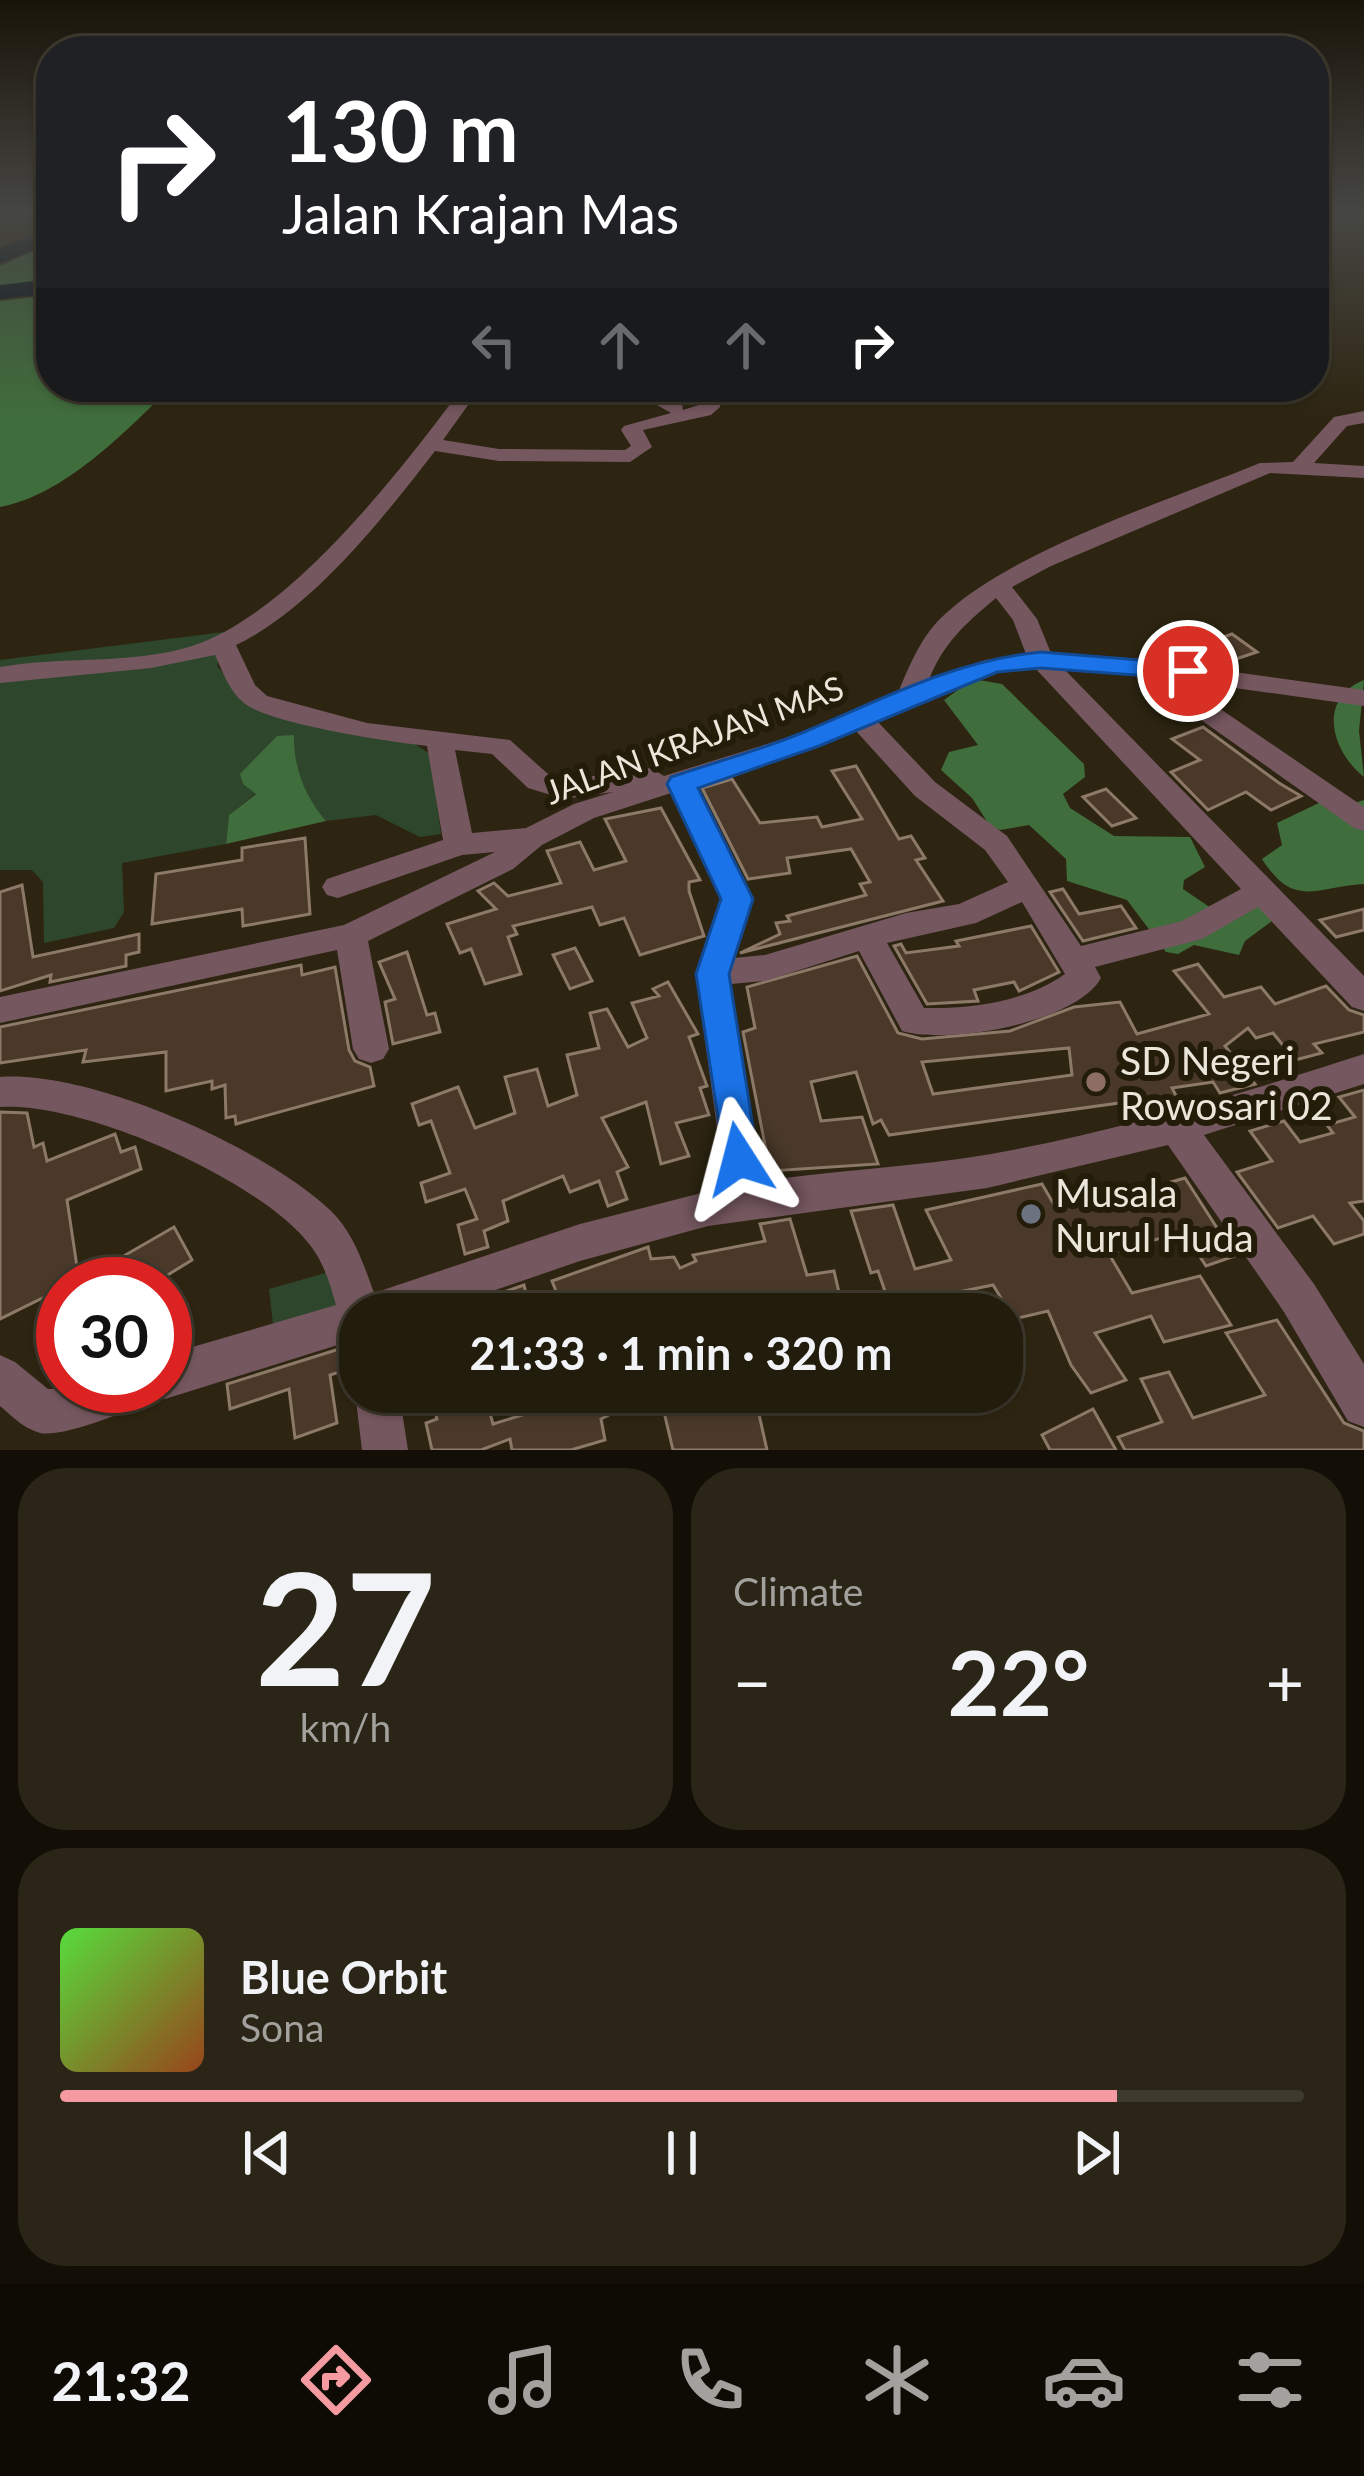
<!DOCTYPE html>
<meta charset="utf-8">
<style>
:root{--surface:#221c0d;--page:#2a2516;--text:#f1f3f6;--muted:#a2a19d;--line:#3f3a2e;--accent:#f49aa0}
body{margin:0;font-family:Lato,sans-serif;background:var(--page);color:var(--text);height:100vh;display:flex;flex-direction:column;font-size:45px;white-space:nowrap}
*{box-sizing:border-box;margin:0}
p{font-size:39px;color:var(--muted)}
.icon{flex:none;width:66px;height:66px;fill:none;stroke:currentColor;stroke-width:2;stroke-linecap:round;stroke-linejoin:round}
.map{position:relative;height:1450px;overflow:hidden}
.panel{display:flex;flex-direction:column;gap:18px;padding:18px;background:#130f07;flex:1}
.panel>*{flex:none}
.banner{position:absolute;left:36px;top:36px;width:1293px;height:366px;border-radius:48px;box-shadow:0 3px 9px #0004,0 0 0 3px var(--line);background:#202124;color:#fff;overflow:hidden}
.speed{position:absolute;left:36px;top:1257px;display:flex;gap:24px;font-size:60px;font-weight:700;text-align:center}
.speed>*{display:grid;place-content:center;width:156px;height:156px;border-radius:50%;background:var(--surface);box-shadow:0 3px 9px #0004,0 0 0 3px var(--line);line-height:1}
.speed .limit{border:18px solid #d22;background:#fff;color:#111}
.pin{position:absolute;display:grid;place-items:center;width:102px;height:102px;color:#fff;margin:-51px;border:6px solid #fff;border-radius:50%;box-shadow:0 3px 12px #0007}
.me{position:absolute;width:132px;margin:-66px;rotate:351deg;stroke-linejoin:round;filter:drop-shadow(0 0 9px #0008)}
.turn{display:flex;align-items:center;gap:42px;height:252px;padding:0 48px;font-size:54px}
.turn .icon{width:156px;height:156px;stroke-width:2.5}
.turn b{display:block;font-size:84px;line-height:102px}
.lanes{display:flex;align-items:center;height:114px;padding:0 48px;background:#0003;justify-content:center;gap:60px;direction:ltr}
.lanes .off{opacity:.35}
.big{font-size:90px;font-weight:700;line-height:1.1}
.panel .tile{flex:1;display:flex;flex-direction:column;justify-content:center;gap:18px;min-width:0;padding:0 42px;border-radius:48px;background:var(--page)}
.panel .dial{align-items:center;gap:0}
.dial b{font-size:156px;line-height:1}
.song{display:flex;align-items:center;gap:36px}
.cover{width:144px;height:144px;border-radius:18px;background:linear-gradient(135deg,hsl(110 70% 55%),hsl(20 70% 35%))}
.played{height:12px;border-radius:6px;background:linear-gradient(90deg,var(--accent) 85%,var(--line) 85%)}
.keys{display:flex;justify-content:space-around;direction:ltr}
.heat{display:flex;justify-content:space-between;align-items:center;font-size:66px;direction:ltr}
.panel .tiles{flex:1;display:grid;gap:18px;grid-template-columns:1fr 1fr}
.tile:last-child{grid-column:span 2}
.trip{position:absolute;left:339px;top:1293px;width:684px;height:120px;border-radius:48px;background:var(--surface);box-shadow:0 3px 9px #0004,0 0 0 3px var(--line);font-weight:700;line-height:120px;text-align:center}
.dock{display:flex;height:192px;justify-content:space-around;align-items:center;background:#0e0b05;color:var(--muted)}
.dock .icon{width:84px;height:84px}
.dock .selected{color:var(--accent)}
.dock b{font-size:54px;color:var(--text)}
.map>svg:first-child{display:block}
.green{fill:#2e472c}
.forest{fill:#3f6d3b}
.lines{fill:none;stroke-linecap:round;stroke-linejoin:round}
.river{fill:#000d1a;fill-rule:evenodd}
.building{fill:#4a3929;stroke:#8d7968;stroke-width:3;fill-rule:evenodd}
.minor{fill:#75575f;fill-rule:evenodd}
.route{fill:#1a73e8;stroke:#114b97;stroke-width:3}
.education-dot{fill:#8d6e63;stroke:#231c08;stroke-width:4.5}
.worship-dot{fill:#6b7280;stroke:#231c08;stroke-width:4.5}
.labels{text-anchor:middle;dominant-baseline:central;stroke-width:12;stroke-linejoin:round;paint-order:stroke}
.street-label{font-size:33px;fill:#ebe6da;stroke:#231c08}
.near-poi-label{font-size:39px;fill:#ebe6da;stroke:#231c08;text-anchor:start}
</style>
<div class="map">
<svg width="1364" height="1450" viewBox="0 0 1364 1450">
<rect width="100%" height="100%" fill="#2d2511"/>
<g class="green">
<path d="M224 632 217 666 255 707 275 715 415 744 430 754 441 834 420 837 376 815 326 821C304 799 295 763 277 736L241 774 256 793 229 815 226 844 122 863 124 912 114 928 44 943 43 882 32 870H0V660Z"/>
<polygon points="336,1270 342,1312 274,1333 269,1289"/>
</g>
<g class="forest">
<polygon points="51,243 51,281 0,286 0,266"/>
<path d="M51 295V387H171C125 432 65 495 0 507V301Z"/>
<polygon points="973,679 1002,684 1084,764 1085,777 1063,794 1070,808 1114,836 1190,837 1205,867 1184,880 1183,889 1211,908 1250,900 1276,918 1245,941 1239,955 1194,945 1178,954 1166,952 1127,900 1067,881 1066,859 1029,825 1000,830 990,826 972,798 941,770 949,752 978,745 944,700"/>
<path d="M1364 680 1359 731 1364 777C1331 751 1317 699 1364 680Z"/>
<path d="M294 735C293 766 305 797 326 821L226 844 229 815 256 794 243 784 240 774 277 736Z"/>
<path d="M1364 800V884C1314 887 1294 909 1262 859L1282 845 1277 823 1323 801 1337 808Z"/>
</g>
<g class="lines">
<g class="river">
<polygon points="51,229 51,243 0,263 0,248"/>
<polygon points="51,279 51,293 0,299 0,285"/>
</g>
</g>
<g class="building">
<polygon points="1232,634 1257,652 1224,663 1200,645"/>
<polygon points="1203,727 1279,783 1301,796 1271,810 1246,792 1208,810 1171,772 1200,760 1172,739"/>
<polygon points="856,766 899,839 911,836 925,858 916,860 943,901 740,953 780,934 776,923 790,921 787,916 866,895 860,884 870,882 851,849 787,858 790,873 748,879 702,788 732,779 760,823 817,817 822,827 862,819 832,771"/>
<polygon points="1106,789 1136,818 1112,826 1083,797"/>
<polygon points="661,808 700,880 689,882 689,891 704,936 640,955 624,918 600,925 592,907 513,926 517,934 508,937 521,974 485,984 471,949 460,953 447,924 496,909 478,891 494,883 508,896 561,883 547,851 580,842 594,870 626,861 605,819"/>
<polygon points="305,838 310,914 243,926 242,909 152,924 156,874 242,860 242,848"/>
<polygon points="22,885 33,957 139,934 139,952 126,955 126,966 50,982 51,975 0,991 0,892"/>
<polygon points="1063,889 1079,914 1121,906 1136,928 1083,941 1050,892"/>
<polygon points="1364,909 1364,930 1336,937 1320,920"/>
<polygon points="1031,926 1059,972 1019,991 1014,982 974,990 978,1001 927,1004 894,946 901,944 906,953 959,946 956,941"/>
<polygon points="575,948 592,981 570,989 553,955"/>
<polygon points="407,952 427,1015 435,1013 440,1032 393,1044 385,1002 395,999 379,962"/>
<path d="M857 956 898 1033 922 1039 1010 1031 1074 1007 1120 1002 1137 1034 1209 1014 1174 971 1198 964 1224 997 1261 987 1275 1004 1326 986 1349 1010 1364 1015V1032L1314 1044 1322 1053 1295 1060 1273 1033 1256 1038 1248 1028 1225 1046 1255 1084 1220 1093 1213 1082 1172 1088 1181 1105 1148 1114 1141 1100 889 1135 881 1120 873 1124 856 1072 811 1082 821 1121 862 1117 878 1164 770 1171 743 1032 755 1028 747 987ZM1069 1048 1072 1075 933 1094 922 1062Z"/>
<polygon points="301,965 302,975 335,967 349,1050 355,1061 370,1067 374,1086 236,1124 235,1116 226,1118 225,1085 212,1089 212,1081 166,1091 166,1052 83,1062 86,1050 0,1063 0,1027"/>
<polygon points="668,982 698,1034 689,1037 707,1086 700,1088 709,1115 676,1123 689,1156 661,1164 646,1102 602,1118 628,1167 617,1172 627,1199 608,1206 599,1181 570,1192 563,1176 503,1201 508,1221 484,1231 488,1247 465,1254 458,1225 477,1219 465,1189 426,1202 421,1183 450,1173 431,1121 419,1125 412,1104 458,1087 475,1128 515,1113 505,1077 537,1069 548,1106 577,1095 567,1055 599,1048 590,1013 607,1009 628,1047 647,1038 632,1003 659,996 653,989"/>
<polygon points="1364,1090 1364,1201 1350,1203 1364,1221 1364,1234 1334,1244 1313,1216 1278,1228 1237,1172 1272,1161 1250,1131 1284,1121 1300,1142 1333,1133 1327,1125 1355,1117 1339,1097"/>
<polygon points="0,1112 27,1113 34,1147 43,1143 47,1161 115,1134 121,1152 135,1147 141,1169 67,1200 79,1280 0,1319"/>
<polygon points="1185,1178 1235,1256 1206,1266 1189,1240 1167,1243 1164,1237 1109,1254 1132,1293 1200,1276 1231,1325 1164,1342 1151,1316 1095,1333 1126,1380 1091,1393 1071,1365 1048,1311 1014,1319 993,1285 890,1306 878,1271 871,1273 851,1211 893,1205 915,1269 951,1260 926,1210 1042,1184 1056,1208 1085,1199 1091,1208 1161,1192 1157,1186"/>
<polygon points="790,1219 807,1275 834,1271 844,1314 586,1314 585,1306 565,1314 552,1281 648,1247 651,1259 674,1257 680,1268 696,1261 693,1255 765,1241 760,1224"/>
<polygon points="174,1227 192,1260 153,1284 108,1284 101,1269"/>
<polygon points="524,1285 531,1314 440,1314"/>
<polygon points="1277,1320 1344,1423 1364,1431 1364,1450 1125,1450 1118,1437 1162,1422 1141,1379 1169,1372 1193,1418 1265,1395 1226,1333"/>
<polygon points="352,1345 355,1367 330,1375 337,1423 295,1438 289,1389 230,1409 227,1384"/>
<polygon points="430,1392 484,1392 493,1424 596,1392 655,1392 601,1419 605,1440 571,1450 512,1450 510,1439 481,1450 432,1450 426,1423 437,1419"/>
<polygon points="754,1392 767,1450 673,1450 664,1412"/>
<polygon points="1093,1409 1116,1450 1050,1450 1042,1435"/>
</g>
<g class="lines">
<g class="minor">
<path d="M463 387H481L443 440 499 449 625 450 631 446 621 430 624 426 671 413 626 387H649L682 404 683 410 702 404 705 387H723L720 407 711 415 643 430 652 447 630 462 499 461 435 451C384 517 312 609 236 645L255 685 267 696 367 723 510 740 548 774 565 780 651 768 664 776 799 734 897 695C908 669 918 643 937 622 1004 552 1168 501 1260 463L1293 462 1334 417 1364 411V423L1347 426 1314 463 1364 466V478L1270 473 1051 566 1012 587 1037 619 1051 653 1141 659 1364 690V706L1178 680 1364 807V831L1354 828 1136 674 1064 669 1364 976V1011L1352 1007 1258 907 1202 939 1095 967 1101 978C1076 1023 947 1045 902 1031L859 951 765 981 731 984 762 1181C838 1170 915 1167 991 1154 1118 1131 1241 1094 1364 1054V1084L1204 1135 1314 1284 1364 1364V1427L1348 1421 1284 1312 1168 1145 987 1188 708 1226 580 1261 426 1314H360V1338L165 1399 154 1394 151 1401C128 1411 62 1438 40 1433 23 1428 13 1417 0 1406V1355L15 1362 48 1389 165 1386V1355L336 1305C330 1284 324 1263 310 1245 259 1179 82 1101 0 1107V1077C91 1070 265 1148 331 1211 353 1232 364 1265 374 1293L580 1224 725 1187 696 973 721 899 671 793 594 818 542 845 513 869 368 941 389 1049 383 1059 371 1063 359 1059 353 1049 337 950 0 1023V997L344 925 495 852 462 855 338 898 327 895 322 887 327 879 443 840 427 746C390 742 269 724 244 703 229 691 223 672 215 655L151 668 0 683V667C62 656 132 665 192 646 291 614 402 469 463 387ZM996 598 1013 620 1026 654 985 660 928 682C943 643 965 624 996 598ZM1035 668 1241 889 1182 921 1081 946 1007 836 935 782 878 722 999 672ZM856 731 915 796 985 850 1008 882 959 904 906 913 765 955 734 958 753 899 696 785ZM455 750 492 754 528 788 564 799 613 792 574 804 526 828 472 833ZM1022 902 1065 974C1025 1002 971 1009 924 1008L887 943 976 923Z"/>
<path d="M779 387 847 390 932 387 923 393C882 397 814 411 779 387Z"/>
<polygon points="360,1380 360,1392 399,1392 408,1450 362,1450 355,1392"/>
</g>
</g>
<linearGradient id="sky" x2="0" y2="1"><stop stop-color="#191409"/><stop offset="0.51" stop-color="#464643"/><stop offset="1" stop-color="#464643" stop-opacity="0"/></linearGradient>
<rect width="1364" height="418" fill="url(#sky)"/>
<path class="route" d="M1041 652 1188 664 1201 671 1188 679 1041 668 997 672 819 746 698 788 753 899 729 974 758 1159 753 1170 739 1175 726 1170 696 974 721 899 667 784 671 777C715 762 761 750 804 732 883 699 955 660 1041 652Z"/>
<circle class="education-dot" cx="1096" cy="1082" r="12"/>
<circle class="worship-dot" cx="1031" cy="1214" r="12"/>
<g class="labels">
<g class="street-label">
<text transform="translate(694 739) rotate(-20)">JALAN KRAJAN MAS</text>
</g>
<g class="near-poi-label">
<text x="1120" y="1060">SD Negeri<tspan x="1120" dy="45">Rowosari 02</tspan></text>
<text x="1055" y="1192">Musala<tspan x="1055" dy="45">Nurul Huda</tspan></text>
</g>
</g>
</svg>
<div class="speed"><div class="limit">30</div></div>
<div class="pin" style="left:1188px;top:671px;background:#d93025"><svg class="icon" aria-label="arrive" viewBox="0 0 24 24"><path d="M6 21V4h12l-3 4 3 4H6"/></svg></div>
<svg class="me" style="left:739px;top:1159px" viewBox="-20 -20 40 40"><path d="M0-17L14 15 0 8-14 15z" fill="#1a73e8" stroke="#fff" stroke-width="4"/></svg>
<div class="trip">21:33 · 1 min · 320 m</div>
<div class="banner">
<div class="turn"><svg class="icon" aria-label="right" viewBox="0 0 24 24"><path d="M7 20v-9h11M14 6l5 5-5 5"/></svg><div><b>130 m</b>Jalan Krajan Mas</div></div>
<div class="lanes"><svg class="icon off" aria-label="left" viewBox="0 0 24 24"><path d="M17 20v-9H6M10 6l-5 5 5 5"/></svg><svg class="icon off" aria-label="ahead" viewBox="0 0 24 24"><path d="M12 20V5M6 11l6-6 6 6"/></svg><svg class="icon off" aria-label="ahead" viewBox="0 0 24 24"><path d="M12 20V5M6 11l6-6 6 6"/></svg><svg class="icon" aria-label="right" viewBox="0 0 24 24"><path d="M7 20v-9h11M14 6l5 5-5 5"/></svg></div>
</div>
</div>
<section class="panel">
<div class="tiles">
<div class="tile dial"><b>27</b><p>km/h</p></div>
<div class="tile"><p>Climate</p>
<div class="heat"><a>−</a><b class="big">22°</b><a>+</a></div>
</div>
<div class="tile">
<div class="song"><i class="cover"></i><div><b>Blue Orbit</b><p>Sona</p></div></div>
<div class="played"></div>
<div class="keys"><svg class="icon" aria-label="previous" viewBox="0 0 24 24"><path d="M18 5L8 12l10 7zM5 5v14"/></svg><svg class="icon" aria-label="pause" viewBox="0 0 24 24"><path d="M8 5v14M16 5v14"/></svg><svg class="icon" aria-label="next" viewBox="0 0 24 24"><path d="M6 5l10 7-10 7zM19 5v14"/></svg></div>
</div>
</div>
</section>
<nav class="dock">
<b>21:32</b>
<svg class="icon selected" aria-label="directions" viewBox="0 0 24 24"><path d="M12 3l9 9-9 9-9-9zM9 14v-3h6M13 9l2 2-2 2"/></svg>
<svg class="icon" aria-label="music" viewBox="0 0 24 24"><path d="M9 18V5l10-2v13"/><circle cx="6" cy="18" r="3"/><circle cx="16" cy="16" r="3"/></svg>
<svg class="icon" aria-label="phone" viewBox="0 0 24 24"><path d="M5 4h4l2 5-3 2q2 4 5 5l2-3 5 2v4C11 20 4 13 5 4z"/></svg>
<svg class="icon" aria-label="climate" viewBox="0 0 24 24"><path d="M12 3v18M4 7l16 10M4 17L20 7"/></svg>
<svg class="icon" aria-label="car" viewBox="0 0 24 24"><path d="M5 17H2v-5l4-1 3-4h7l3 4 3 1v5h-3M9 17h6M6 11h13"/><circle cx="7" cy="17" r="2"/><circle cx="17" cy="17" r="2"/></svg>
<svg class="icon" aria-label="filters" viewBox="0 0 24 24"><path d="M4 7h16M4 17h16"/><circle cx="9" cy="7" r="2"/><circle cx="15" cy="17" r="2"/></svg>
</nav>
